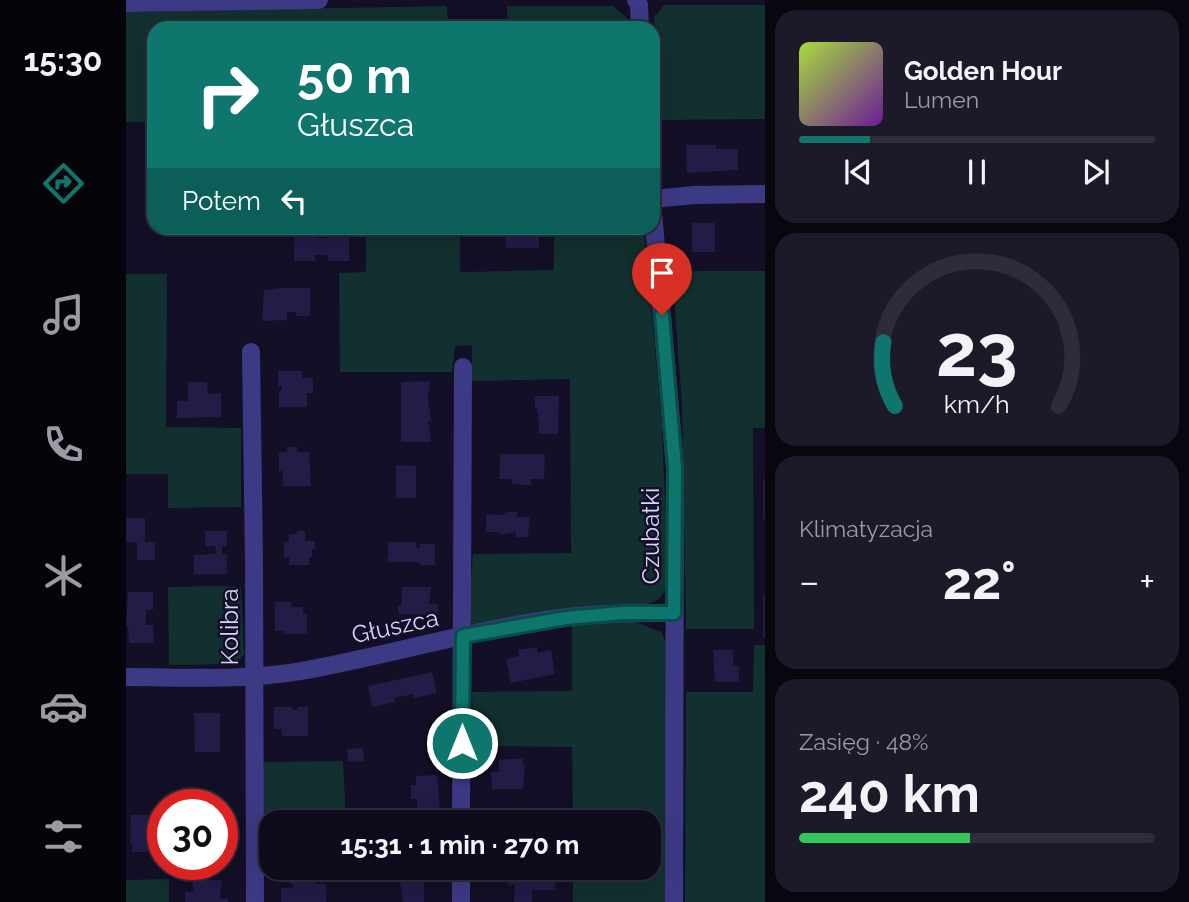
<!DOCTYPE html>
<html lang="pl">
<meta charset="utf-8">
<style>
:root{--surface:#0e0b1c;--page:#1c1929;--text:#f1f3f6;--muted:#9b9ba3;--line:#2e2b3b;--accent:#0f766e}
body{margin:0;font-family:Raleway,sans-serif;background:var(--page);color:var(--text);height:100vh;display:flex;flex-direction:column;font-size:26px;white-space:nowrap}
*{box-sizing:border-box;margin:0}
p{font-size:23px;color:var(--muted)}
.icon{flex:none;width:38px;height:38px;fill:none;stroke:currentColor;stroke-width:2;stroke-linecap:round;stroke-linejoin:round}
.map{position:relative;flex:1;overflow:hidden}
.drawer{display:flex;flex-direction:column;gap:10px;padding:10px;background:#08060f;width:424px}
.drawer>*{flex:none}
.hud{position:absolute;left:21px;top:21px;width:513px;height:214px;border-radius:21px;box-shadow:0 7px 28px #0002,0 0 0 2px var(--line);background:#0f766e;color:#fff;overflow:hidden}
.speed{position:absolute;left:21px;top:789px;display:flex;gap:14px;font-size:35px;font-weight:700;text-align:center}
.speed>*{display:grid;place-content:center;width:91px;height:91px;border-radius:50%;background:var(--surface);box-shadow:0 7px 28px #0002,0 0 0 2px var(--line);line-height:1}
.speed .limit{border:10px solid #d22;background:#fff;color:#111}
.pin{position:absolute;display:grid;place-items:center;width:60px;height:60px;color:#fff;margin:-72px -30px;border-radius:50% 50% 50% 0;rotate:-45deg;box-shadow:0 0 7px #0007}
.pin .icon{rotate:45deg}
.me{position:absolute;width:77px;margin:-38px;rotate:0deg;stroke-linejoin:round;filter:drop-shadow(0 0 5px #0008)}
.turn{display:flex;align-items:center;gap:24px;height:147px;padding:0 35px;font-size:32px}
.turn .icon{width:91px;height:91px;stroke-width:2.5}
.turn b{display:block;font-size:49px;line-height:60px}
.then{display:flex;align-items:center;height:66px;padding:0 35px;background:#0003;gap:14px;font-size:26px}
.big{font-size:52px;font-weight:700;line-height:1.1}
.drawer .tile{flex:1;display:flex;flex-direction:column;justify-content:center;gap:10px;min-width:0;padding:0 24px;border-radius:21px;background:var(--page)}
.drawer .dial{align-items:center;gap:0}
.dial svg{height:182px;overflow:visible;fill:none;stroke:var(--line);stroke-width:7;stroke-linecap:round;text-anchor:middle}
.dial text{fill:var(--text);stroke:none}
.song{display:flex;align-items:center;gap:21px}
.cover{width:84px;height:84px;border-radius:10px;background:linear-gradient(135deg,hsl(80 70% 55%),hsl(280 70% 35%))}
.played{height:7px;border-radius:4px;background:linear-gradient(90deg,var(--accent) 20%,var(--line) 20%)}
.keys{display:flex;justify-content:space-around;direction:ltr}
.heat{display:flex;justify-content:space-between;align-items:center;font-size:38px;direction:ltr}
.charge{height:10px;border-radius:5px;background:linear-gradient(90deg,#34c759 48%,var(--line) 0)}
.trip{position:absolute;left:133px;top:810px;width:402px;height:70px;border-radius:21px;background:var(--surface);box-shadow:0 7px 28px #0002,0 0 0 2px var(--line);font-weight:700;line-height:70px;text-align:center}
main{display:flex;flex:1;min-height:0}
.tabs{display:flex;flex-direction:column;width:126px;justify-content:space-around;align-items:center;background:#06040b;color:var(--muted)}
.tabs .icon{width:49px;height:49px}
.tabs .selected{color:var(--accent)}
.tabs b{font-size:32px;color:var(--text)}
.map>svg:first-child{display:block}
.green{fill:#12302f}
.building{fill:#241b47}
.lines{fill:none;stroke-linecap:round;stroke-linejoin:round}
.minor{stroke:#3d3a85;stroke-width:18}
.route-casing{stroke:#0a4d48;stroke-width:18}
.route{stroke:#0f766e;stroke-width:12}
.labels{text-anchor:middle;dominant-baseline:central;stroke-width:5;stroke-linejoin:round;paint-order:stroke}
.street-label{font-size:24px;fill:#d9d4ff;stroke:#130f26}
</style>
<main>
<nav class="tabs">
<b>15:30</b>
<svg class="icon selected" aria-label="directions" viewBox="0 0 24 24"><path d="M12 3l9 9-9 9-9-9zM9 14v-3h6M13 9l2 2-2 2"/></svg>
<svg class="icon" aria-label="music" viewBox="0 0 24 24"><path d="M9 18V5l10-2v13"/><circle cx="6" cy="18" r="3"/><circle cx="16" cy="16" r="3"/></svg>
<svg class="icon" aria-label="phone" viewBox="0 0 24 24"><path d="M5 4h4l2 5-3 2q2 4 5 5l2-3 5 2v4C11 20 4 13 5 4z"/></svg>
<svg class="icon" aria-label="climate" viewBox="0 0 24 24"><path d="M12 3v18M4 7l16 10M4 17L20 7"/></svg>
<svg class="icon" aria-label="car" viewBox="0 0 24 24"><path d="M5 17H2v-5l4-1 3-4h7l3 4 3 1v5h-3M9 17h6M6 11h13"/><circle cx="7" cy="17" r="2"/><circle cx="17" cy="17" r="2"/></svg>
<svg class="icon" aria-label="filters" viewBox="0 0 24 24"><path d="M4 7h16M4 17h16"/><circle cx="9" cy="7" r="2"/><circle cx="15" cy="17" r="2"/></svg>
</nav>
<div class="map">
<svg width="640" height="902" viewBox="0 0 640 902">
<rect width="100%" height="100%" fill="#130f26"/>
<g class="green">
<polygon points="538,5 639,5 639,119 534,120 528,17"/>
<polygon points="321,6 322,28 28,28 28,122 0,122 0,12"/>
<polygon points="381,6 487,6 500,17 501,28 382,28"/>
<path d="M240 228H334V272H343L428 270V228H515L519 239 536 426 542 579C538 598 534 600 516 606L353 628 342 620 347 554 445 553 444 379 346 381V345L329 346 326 372H214L213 273 240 272Z"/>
<polygon points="546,271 639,271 639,428 627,428 628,629 560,629 556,404"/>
<polygon points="0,274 41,274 40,427 115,428 115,507 42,508 42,474 0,474"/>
<polygon points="87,586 115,587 118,654 110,664 43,665 42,587"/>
<polygon points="502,619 535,632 542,646 541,902 447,902 447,868 523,868 523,822 447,822 446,747 347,746 346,692 446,691 446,626"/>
<polygon points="628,645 640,645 639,902 559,902 560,692 627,692"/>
<polygon points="217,761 220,821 326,820 326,822 145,822 145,837 136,837 137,762"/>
<polygon points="219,868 326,868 326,871 219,873"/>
<polygon points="43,879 43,902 0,902 0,880"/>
</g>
<g class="building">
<polygon points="560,145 590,145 590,149 612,149 612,170 561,173"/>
<rect x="566" y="223" width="23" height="29"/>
<polygon points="378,228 413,228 413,248 380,248"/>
<polygon points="168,233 189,233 189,238 202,238 202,234 223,234 223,261 202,261 202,255 189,255 189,261 168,261"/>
<polygon points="154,288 184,288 184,316 170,316 170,312 161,312 161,320 136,321 138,290"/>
<polygon points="152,371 176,371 176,378 187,378 187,393 181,393 181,407 153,407 153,392 156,390 156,386 152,386"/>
<polygon points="304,381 302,398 305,421 302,421 305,442 275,442 275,382"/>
<polygon points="62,382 81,382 82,394 95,393 95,417 51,418 51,401 62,401"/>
<polygon points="409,396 433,396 432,434 413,434 413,421 411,421 413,414 411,414 411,408 409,408"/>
<polygon points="161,447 171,447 171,452 183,452 185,486 157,486 157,471 153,471 153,452 161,452"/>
<polygon points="374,454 419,454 418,479 405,479 405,485 395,485 386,484 386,479 373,479"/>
<polygon points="270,465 290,466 290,498 270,498"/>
<rect x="637" y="479" width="3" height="40"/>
<polygon points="381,512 391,512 391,517 404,517 402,537 390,537 390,532 374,535 374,532 360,532 360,514 375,515"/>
<polygon points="0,518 19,518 19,542 29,542 29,560 11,560 11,542 0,542"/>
<polygon points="79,531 101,531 101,547 96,546 96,554 101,554 101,574 68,574 68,555 90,554 89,546 79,547"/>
<polygon points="171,531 179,531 179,541 189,541 189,549 186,549 186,557 183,557 183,565 163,565 163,557 158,557 158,542 163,542 163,534 171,534"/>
<polygon points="262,542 290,542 290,548 294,548 294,544 309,544 309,565 294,565 293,562 262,562 262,559 257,558 262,557"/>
<polygon points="276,587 305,587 303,604 312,604 312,615 273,614 271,606 276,604"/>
<polygon points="2,592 27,592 27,610 20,610 20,625 27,625 28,643 3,643 2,626 0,626"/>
<rect x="637" y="595" width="3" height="43"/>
<polygon points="149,602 165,602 165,607 177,607 177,614 181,613 181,634 158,634 158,631 149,631"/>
<polygon points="411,647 412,653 425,650 429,674 385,683 380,659 393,656 392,650"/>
<polygon points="587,650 607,650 607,666 613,666 613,682 589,682"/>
<polygon points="306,672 311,693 288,698 287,694 269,698 269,702 246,707 242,686"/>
<polygon points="148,707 166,707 166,710 172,710 172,707 182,707 182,736 156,736 156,729 148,729"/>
<polygon points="68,713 94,713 94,752 69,752"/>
<polygon points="237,748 238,761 222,762 221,749"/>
<polygon points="397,758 397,766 399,766 397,789 366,789 365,772 373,772 373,760"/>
<polygon points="311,775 314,812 291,813 291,799 285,799 285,785 290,785 290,776"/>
<polygon points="96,804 102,804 100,838 96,838"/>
<polygon points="369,812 388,812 388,815 400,815 400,822 369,822"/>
<polygon points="5,815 32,815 32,852 6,852 6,843 4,843"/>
<polygon points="382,868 429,868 429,890 406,890 406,902 388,902 389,885 382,885"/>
<polygon points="164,875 190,875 190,884 200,884 200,902 155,902 155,888 167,888 167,884 164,884"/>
<polygon points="67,879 96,880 94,899 103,899 102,902 59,902 59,892 67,892"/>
<polygon points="274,881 298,881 298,902 277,902"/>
</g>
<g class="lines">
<g class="minor">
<polyline points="510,0 513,5 514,28"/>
<polyline points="0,3 193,0"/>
<polyline points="527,199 568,195 640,194"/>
<polyline points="527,212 549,468 548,902"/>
<polyline points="125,352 128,561 129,902"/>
<path d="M0 677C58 677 118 681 175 671 264 655 352 628 442 617 477 613 513 613 548 613"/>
<polyline points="335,822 337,367"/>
<polyline points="335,902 335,868"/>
</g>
</g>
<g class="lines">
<defs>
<polyline id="route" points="336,743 337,636 440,618 496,613 548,613 549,468 536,315"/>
</defs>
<use href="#route" class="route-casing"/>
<use href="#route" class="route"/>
</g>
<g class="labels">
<g class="street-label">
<text transform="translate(524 536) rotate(-90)">Czubatki</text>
<text transform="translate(269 626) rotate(-12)">Głuszca</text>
<text transform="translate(103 627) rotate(-90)">Kolibra</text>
</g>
</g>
</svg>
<div class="speed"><div class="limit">30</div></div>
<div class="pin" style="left:536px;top:315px;background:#d93025"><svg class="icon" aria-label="arrive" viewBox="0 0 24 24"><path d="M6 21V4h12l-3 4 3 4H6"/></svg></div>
<svg class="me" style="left:336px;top:743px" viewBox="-20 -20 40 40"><circle r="17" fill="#0f766e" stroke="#fff" stroke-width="3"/><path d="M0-11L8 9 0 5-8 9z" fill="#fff"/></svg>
<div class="trip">15:31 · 1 min · 270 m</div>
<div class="hud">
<div class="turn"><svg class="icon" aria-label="right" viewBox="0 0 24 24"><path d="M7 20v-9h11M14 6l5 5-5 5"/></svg><div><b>50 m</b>Głuszca</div></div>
<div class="then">Potem<svg class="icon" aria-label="left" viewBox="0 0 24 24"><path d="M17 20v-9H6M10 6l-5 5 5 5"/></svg></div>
</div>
</div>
<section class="drawer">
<div class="tile">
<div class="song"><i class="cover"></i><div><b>Golden Hour</b><p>Lumen</p></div></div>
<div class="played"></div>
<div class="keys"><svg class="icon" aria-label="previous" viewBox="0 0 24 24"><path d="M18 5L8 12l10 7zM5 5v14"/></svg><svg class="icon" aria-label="pause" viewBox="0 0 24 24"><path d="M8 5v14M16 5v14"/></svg><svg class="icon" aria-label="next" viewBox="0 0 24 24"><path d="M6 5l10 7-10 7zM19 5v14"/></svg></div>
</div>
<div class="tile dial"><svg viewBox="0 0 100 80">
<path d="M14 69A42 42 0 1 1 86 69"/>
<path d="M14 69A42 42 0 0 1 9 41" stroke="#0f766e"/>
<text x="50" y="56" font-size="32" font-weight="700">23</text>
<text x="50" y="72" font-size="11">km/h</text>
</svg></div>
<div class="tile"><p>Klimatyzacja</p>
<div class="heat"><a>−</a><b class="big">22°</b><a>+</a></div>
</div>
<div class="tile"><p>Zasięg · 48%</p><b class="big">240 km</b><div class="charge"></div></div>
</section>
</main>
